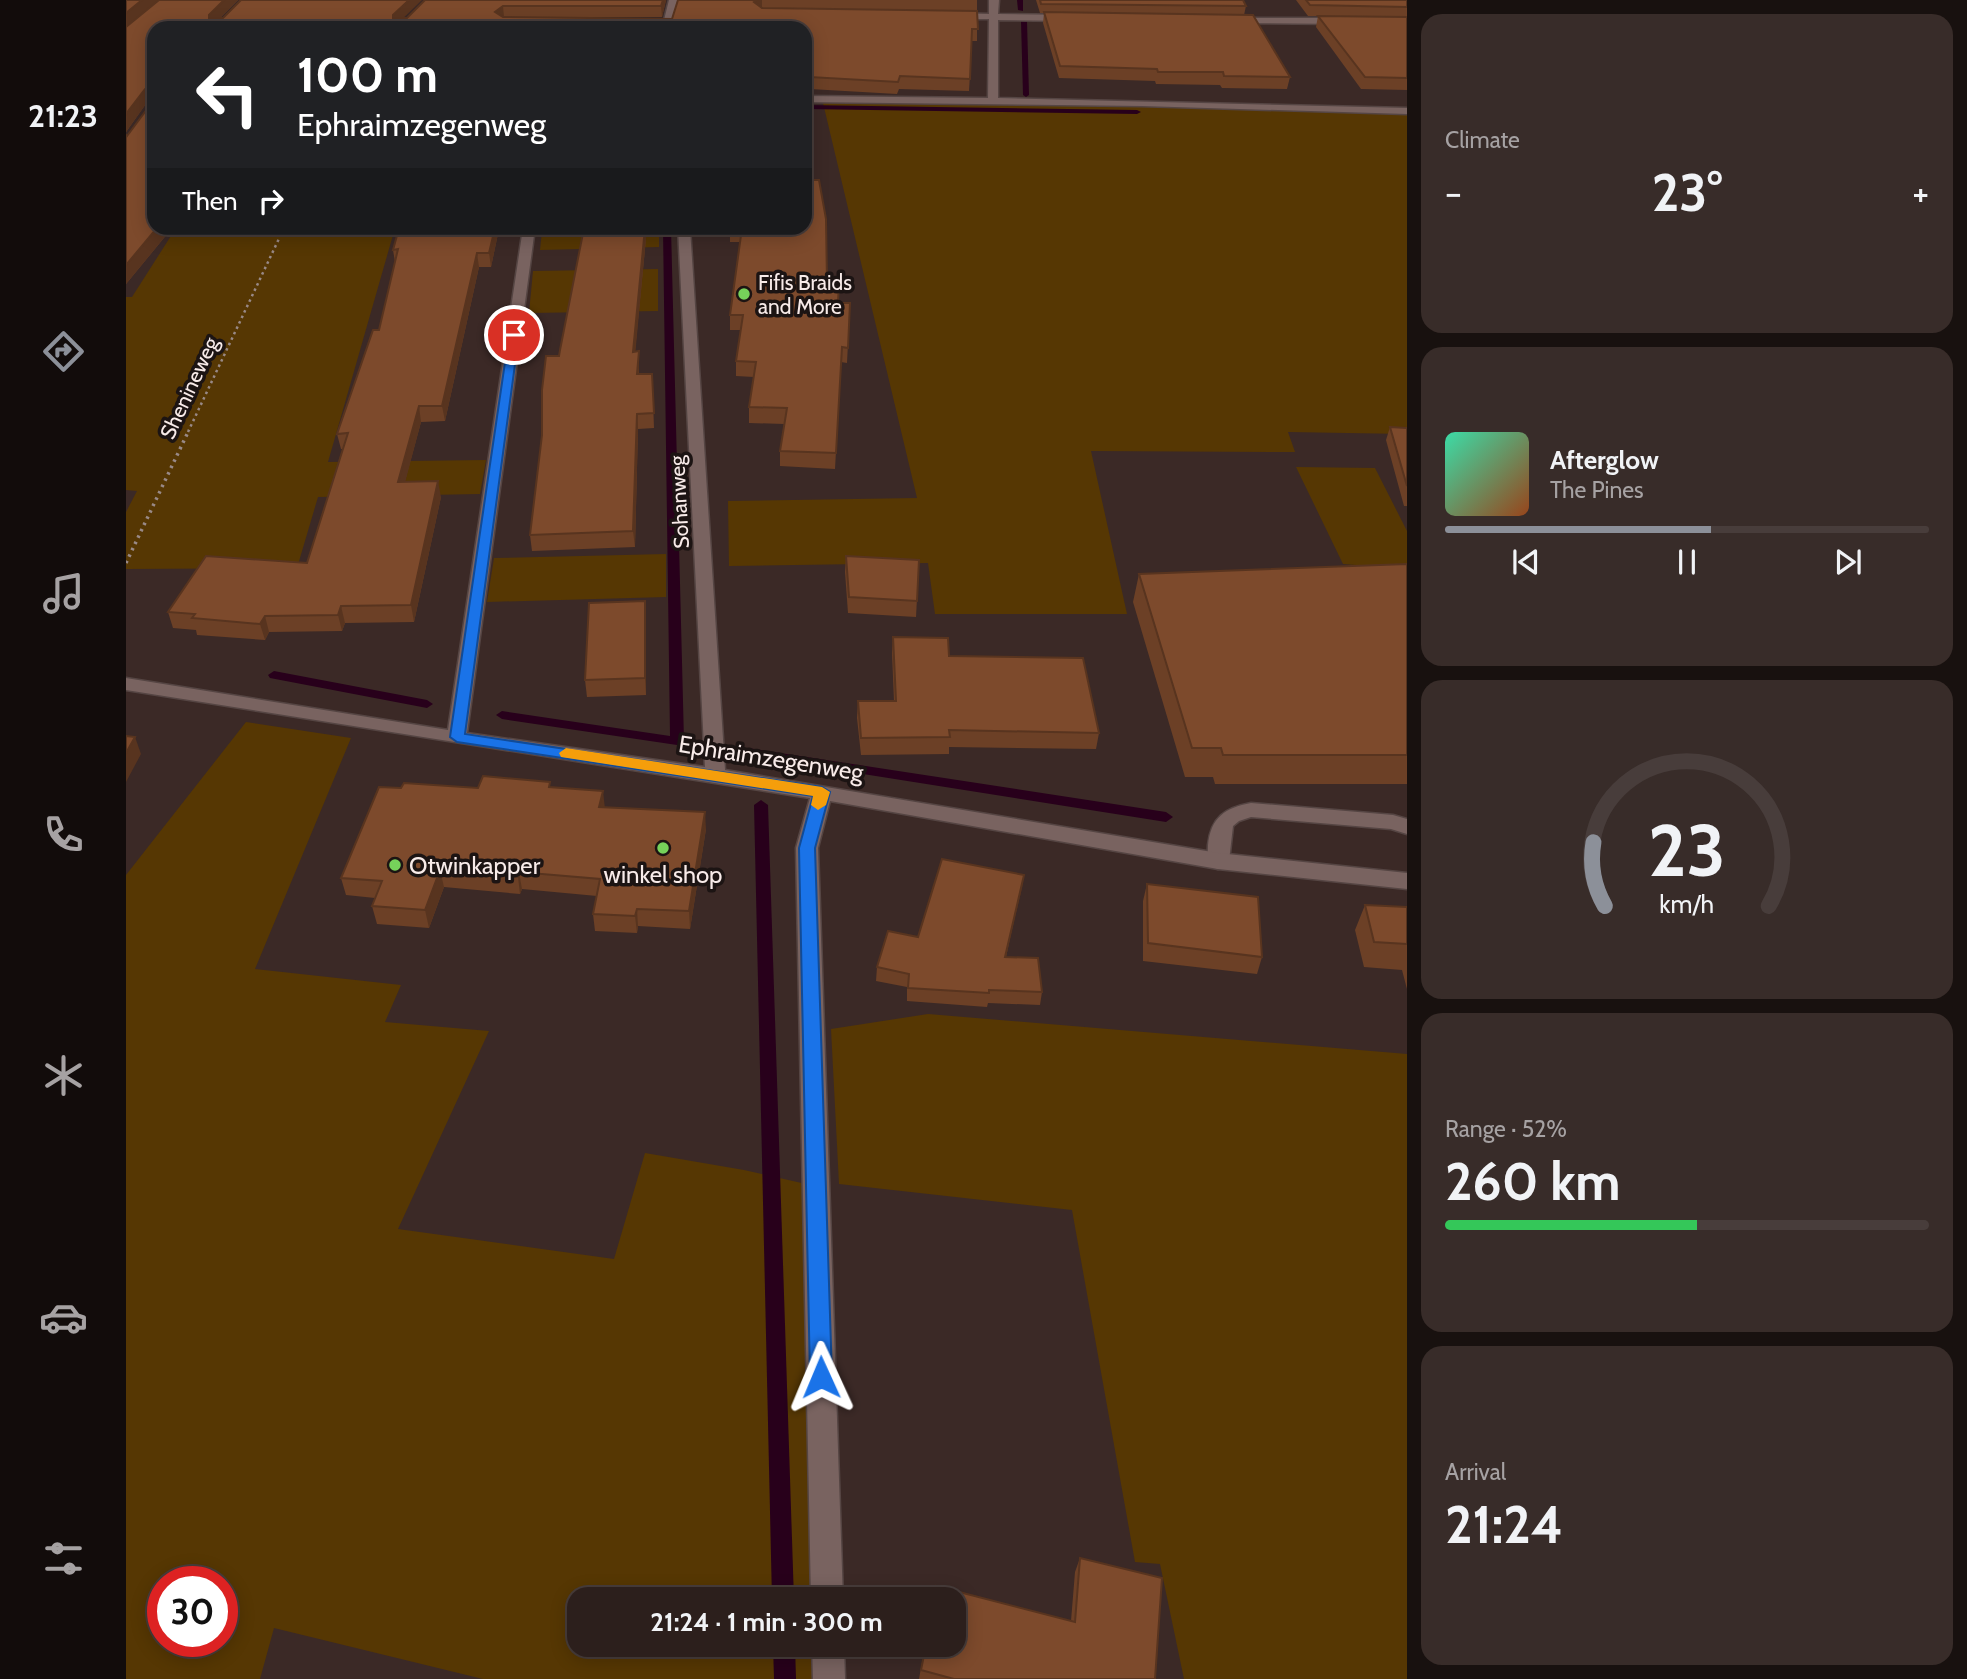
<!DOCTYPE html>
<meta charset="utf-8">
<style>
:root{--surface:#2c1f1c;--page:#382c29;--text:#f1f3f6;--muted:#a6a2a3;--line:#483d3b;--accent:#8c9099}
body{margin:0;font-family:Cabin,sans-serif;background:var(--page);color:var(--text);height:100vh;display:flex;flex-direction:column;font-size:26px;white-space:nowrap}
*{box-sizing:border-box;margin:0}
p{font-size:23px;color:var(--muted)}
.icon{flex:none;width:38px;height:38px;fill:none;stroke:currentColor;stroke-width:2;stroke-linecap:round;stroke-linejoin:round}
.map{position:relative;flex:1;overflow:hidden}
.details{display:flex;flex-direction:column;gap:14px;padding:14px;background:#18110f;width:560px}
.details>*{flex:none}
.top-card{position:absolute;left:21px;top:21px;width:665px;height:214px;border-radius:21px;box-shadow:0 4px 18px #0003,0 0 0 2px var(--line);background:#202124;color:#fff;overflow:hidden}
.speed{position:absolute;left:21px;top:1566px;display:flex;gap:14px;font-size:35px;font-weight:700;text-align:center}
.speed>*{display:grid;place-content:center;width:91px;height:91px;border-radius:50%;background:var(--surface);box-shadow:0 4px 18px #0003,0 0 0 2px var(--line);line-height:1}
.speed .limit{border:10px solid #d22;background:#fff;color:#111}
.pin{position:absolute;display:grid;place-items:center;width:60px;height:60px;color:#fff;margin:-30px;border:4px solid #fff;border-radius:50%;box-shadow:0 2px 7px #0007}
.me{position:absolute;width:77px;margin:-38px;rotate:359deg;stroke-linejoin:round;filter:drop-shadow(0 0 5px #0008)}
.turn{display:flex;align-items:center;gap:24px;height:147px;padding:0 35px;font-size:32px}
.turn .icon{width:91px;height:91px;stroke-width:2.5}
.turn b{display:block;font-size:49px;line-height:60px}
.then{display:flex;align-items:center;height:66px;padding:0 35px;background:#0003;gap:14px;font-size:26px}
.big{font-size:52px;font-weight:700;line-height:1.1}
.details .tile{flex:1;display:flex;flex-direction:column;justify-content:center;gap:10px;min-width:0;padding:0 24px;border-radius:21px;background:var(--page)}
.details .dial{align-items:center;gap:0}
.dial svg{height:182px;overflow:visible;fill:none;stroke:var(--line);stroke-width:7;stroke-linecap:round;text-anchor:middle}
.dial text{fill:var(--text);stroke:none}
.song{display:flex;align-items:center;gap:21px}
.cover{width:84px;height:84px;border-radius:10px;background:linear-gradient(135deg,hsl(160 70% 55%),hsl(20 70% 35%))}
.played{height:7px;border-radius:4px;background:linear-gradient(90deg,var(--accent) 55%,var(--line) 55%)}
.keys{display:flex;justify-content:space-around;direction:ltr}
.heat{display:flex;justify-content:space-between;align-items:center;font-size:38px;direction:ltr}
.charge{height:10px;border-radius:5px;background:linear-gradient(90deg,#34c759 52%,var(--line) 0)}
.trip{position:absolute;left:441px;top:1587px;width:399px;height:70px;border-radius:21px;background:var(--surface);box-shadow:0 4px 18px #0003,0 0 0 2px var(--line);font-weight:700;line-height:70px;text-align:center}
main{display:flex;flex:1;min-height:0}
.tabs{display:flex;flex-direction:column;width:126px;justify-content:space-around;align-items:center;background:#120c0b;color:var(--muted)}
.tabs .icon{width:49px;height:49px}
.tabs .on{color:var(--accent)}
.tabs b{font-size:32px;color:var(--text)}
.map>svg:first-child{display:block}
.green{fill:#563703;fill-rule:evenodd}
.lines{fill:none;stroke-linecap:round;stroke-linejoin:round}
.stream{fill:#28001b;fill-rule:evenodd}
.lane-casing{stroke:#554543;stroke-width:3}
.street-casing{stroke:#554543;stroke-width:3}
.path-far1{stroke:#998987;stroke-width:2.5;stroke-dasharray:2.5 3.5;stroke-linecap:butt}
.path{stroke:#998987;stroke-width:3.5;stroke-dasharray:2.5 4.5;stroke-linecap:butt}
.lane{fill:#796360;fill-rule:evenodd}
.street{fill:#796360;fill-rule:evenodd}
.wall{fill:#6c4026}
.shaded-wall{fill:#58341f}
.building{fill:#7d4a2c;stroke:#58341f;stroke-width:2}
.route{fill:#1a73e8;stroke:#114b97;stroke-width:2}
.slow{fill:#f59e0b}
.poi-dot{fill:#76d25a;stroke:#1c1413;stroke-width:2.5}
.labels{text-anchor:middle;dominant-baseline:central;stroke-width:7;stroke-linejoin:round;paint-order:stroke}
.far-poi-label{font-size:21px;fill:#f8ebe9;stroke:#1c1413;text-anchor:start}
.far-street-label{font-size:21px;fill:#f8ebe9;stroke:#1c1413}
.street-label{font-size:24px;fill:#f8ebe9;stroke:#1c1413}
.poi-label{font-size:24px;fill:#f8ebe9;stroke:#1c1413;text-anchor:start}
</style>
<main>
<nav class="tabs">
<b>21:23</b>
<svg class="icon on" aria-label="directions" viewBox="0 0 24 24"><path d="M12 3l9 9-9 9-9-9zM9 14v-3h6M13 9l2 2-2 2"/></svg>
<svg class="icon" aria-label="music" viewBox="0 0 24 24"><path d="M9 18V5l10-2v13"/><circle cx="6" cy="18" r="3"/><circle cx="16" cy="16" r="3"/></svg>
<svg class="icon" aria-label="phone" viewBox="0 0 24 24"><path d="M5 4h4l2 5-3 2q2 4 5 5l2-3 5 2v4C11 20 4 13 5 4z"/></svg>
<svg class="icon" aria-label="climate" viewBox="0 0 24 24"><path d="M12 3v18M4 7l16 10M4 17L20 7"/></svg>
<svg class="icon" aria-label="car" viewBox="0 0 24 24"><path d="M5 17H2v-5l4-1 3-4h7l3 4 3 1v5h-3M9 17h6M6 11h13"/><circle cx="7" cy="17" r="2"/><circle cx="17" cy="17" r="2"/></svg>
<svg class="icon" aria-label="filters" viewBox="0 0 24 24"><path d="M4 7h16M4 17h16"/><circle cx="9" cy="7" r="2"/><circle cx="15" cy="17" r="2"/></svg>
</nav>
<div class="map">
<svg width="1281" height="1679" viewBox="0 0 1281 1679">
<rect width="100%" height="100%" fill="#3b2926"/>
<g class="green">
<polygon points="697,103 1035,106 1281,114 1281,434 1162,432 1169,452 965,451 1001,614 809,614 802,563 603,566 602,501 791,498"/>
<polygon points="50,228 269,228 202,462 360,460 354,494 192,497 171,568 0,569 0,512 11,491 0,490 0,297 6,297"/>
<polygon points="533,228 533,247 414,250 416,231"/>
<polygon points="532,269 532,311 403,313 407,271"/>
<polygon points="1170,467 1249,468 1281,531 1281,569 1217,564"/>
<polygon points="540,554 540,597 361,602 368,558"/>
<path d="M120 722 225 738 129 969 275 985 259 1022 363 1031 272 1229 488 1259 519 1153 618 1170 680 1184 694 1599 453 1600V1645H695L696 1679H357L148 1628 134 1679H0V875ZM37 1582H96V1642H37Z"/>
<polygon points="802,1014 1281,1054 1281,1679 1058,1679 1034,1564 1009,1562 946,1210 713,1184 705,1029"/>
</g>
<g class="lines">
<g class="stream">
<polygon points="891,0 897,0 897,11 892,10"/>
<polygon points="898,19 901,21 903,95 900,97 897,95 895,21"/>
<polygon points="679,105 1011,110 1015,112 1011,114 679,109"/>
<polygon points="537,228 545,228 558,741 551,745 376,719 370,715 376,711 544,736"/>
<polygon points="148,671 301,700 307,704 301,708 144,678 142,675"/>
<polygon points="622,748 1040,812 1047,817 1040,822 617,755 615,752 617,749"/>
<polygon points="635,800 642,805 668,1600 646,1600 628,805"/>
<polygon points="647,1645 669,1645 670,1679 648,1679"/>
</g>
<defs>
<path id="lane" d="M1125 803 1267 815 1281 819V834L1265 829 1125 817 1113 821 1107 826 1103 861 1100 866 1092 869 1084 866C1080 859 1082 853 1082 845 1085 817 1099 808 1125 803Z"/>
<g id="street">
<polygon points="543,0 553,0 546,28 536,28"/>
<polygon points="863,0 873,0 872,14 945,15 950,18 945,21 872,20 872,98 1281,108 1281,114 1016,106 679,102 679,96 862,98 863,19 823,19 818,16 823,13 863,14"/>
<polygon points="1100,18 1218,18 1223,21 1218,24 1103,23 1098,20"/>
<polygon points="397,228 409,228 341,733 579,767 552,228 564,228 599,770 1092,853 1281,873 1281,889 1092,869 704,801 692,848 717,1600 685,1600 670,848 684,798 0,690 0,678 322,730"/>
<polygon points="686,1645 718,1645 719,1679 687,1679"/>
</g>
</defs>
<use href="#lane" class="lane-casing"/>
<use href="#street" class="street-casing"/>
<polyline class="path-far1" points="62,432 158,228"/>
<polyline class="path" points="0,563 63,430"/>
<use href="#lane" class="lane"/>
<use href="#street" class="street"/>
</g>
<g class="wall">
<polygon points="33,0 112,0 94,18 281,18 299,0 540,0 536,17 408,17 546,19 552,0 851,0 851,41 846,41 843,91 773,89 771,94 684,89 685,180 701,283 712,303 724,303 721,363 715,362 709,469 654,466 654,451 658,424 623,423 623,407 628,377 610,376 610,361 615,330 604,330 604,315 614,242 604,242 604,228 679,28 28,28 28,228 41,228 42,233 0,284 0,135 1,136 27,100 22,101 0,132 0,27"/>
<polygon points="910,0 1117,0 1120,6 1118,15 1164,77 1161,89 1096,88 1094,85 1030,84 1029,81 933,78 917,23 918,13 914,13"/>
<polygon points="1170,0 1281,0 1281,90 1235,89 1190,27 1192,16 1182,16"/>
<polygon points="273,228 395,228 394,229 373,229 365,267 353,267 319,421 295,422 279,481 315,497 288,622 219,623 216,631 143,632 139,640 71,635 70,630 47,628 42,612 181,563 217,449 215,449 211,434 253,330 269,262 267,250"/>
<polygon points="410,228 530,228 521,228 509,351 513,351 513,374 526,374 528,428 512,429 509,547 406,551 404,535 433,356 458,229 411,229"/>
<polygon points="1264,427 1281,428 1281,506 1278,506 1260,440"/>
<polygon points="720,556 793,560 790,617 722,613 719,572"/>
<polygon points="1281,564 1281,784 1089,784 1087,777 1059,777 1007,602 1013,574"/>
<polygon points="519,601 520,618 520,695 461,697 459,680"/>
<polygon points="767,637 823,656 973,733 970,749 823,747 823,754 735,755 731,718 732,701 768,701 766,653"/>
<polygon points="425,787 479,807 580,829 564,929 512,926 511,933 469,931 467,914 471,896 396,889 394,894 318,887 303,928 251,924 246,906 249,898 220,895 215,878 275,788"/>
<polygon points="898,875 880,957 916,992 914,1005 862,1003 861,1007 781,1001 781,987 750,981 751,967 792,937"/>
<polygon points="1021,884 1136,957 1131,974 1017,961 1017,901"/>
<polygon points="1239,905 1281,907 1281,989 1276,970 1238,967 1229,930"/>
<polygon points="954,1558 1029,1679 793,1679 799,1645 945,1621 949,1572"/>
</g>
<g class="shaded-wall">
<polygon points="16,0 33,0 0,27 0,13"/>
<polygon points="98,0 112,0 86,26 83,15"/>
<polygon points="283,0 296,0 269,26 267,15"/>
<polygon points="537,0 540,0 536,17 535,6"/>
<polygon points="631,0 636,0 636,8 628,2"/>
<polygon points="377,6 378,17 369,12"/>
<polygon points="684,81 684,93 679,95 679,83"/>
<polygon points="26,87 28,100 22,101 0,132 0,114 19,89"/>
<polygon points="31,228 41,228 42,233 0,284 0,265"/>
<polygon points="369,228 373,228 373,229 365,267 363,253"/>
<polygon points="519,228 521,228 508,367 507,352"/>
<polygon points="351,253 353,267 319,421 316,406"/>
<polygon points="513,351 513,366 512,389 511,374"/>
<polygon points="293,406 295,422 275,498 272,482"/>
<polygon points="511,414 512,429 509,547 507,531"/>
<polygon points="312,481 315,497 288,622 285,605"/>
<polygon points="519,601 520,618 520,695 519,678"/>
<polygon points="215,606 219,623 216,631 212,615"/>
<polygon points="139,616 143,632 139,640 134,624"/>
<polygon points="9,737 15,754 0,782 0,753"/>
<polygon points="477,791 479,809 473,807"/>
<polygon points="579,812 580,829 564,929 563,911"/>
<polygon points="314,870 318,887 303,928 299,910"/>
<polygon points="393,872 396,889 394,894 392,877"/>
<polygon points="898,875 896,888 876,970 879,957"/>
<polygon points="511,909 512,926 511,933 509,916"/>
</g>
<g class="building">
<polygon points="0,0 16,0 0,13"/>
<polygon points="33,0 98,0 83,15 83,18 97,18 115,0 283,0 267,15 267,18 281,18 299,0 537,0 535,6 377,6 369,12 377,17 546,19 552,0 631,0 628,2 636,8 851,11 852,29 846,29 844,79 774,76 772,82 684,77 684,81 679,83 679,28 28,28 28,228 31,228 0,265 0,135 1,136 27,101 26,87 19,89 0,114 0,27"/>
<polygon points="914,0 1117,0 1120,6 915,4"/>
<polygon points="1180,0 1281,0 1281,7 1184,5"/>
<polygon points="918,12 1127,15 1164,77 1098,76 1097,72 1032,72 1031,69 934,66"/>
<polygon points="1192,16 1281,17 1281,78 1239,77"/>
<polygon points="679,92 684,92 685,180 693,180 700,219 701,283 713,283 712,303 724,303 722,348 716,347 710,453 654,451 661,408 623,407 630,362 610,361 617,315 604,315 616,228 604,228 679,228"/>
<polygon points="273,228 369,228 363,253 351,253 316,406 293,406 272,482 312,481 285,605 215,606 212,615 139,616 134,624 66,618 69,614 42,612 80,556 181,563 222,433 211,434 247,330 253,330 272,249 267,250"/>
<polygon points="458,228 519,228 507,352 513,351 511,374 526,374 528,413 511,414 507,531 404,535 416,435 416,390 420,356 433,356 434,350"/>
<polygon points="1264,427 1281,428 1281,486"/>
<polygon points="720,556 793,560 791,601 723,597"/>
<polygon points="1281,564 1281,755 1097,755 1095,748 1066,748 1013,574"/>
<polygon points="519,601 519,678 459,680 463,603"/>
<polygon points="767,637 822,638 823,656 957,658 973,733 823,730 824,737 735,738 732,701 770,701"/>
<polygon points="0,736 9,737 0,753"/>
<polygon points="357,776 424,782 423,787 477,791 473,807 579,812 563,911 511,909 509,916 467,914 474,879 393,872 392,877 314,870 299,910 246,906 256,881 215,878 253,787 275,788 278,783 352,788"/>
<polygon points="816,859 898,875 879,957 912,958 916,992 863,990 863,993 782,988 783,974 751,967 762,931 792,937"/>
<polygon points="1021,884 1132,897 1136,957 1022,943"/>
<polygon points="1239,905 1281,907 1281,944 1248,942"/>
<polygon points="954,1558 1036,1578 1029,1679 828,1679 795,1670 800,1645 828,1645 828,1600 808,1600 810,1586 949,1622"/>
</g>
<polygon class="route" points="388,332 393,335 339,734 696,787 704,792 689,848 706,1377 702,1384 695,1387 687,1384 684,1377 673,848 687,796 331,742 324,737 383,335"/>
<polygon class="slow" points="440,748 696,787 704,792 700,805 692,810 685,805 687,796 435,757 433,753"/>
<g class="poi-dot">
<circle cx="618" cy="294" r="7"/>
<circle cx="537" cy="848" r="7"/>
<circle cx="269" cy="865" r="7"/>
</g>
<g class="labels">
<g class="far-poi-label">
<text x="632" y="282">Fifis Braids<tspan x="632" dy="24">and More</tspan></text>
</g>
<g class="far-street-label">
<text transform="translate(63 388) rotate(-65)">Shenineweg</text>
<text transform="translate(553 502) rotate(-93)">Sohanweg</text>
</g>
<g class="street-label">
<text transform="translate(645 758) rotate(9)">Ephraimzegenweg</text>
</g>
<g class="poi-label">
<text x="283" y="865">Otwinkapper</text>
<text x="537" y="874" text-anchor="middle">winkel shop</text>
</g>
</g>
</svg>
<div class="speed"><div class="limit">30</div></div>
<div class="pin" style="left:388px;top:335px;background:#d93025"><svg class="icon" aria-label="arrive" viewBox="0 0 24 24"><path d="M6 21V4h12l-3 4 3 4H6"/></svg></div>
<svg class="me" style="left:695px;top:1377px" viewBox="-20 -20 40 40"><path d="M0-17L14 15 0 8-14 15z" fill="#1a73e8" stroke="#fff" stroke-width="4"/></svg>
<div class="trip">21:24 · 1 min · 300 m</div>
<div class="top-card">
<div class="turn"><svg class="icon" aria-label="left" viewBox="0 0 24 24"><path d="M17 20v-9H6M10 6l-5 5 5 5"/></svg><div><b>100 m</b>Ephraimzegenweg</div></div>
<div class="then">Then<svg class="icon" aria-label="right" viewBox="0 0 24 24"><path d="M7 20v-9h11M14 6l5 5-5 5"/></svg></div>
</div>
</div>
<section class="details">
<div class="tile"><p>Climate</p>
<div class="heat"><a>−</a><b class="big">23°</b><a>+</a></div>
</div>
<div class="tile">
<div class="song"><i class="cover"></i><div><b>Afterglow</b><p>The Pines</p></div></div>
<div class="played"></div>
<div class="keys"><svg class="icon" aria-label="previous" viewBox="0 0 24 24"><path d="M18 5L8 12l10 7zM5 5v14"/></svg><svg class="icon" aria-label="pause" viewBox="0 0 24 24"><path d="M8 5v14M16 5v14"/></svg><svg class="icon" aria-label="next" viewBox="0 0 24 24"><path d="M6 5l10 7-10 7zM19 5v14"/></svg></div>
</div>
<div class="tile dial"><svg viewBox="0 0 100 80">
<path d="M14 69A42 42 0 1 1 86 69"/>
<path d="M14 69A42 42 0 0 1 9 41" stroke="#8c9099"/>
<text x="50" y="56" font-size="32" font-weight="700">23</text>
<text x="50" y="72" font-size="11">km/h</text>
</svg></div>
<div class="tile"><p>Range · 52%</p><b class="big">260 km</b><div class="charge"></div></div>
<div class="tile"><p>Arrival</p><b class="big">21:24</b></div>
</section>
</main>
